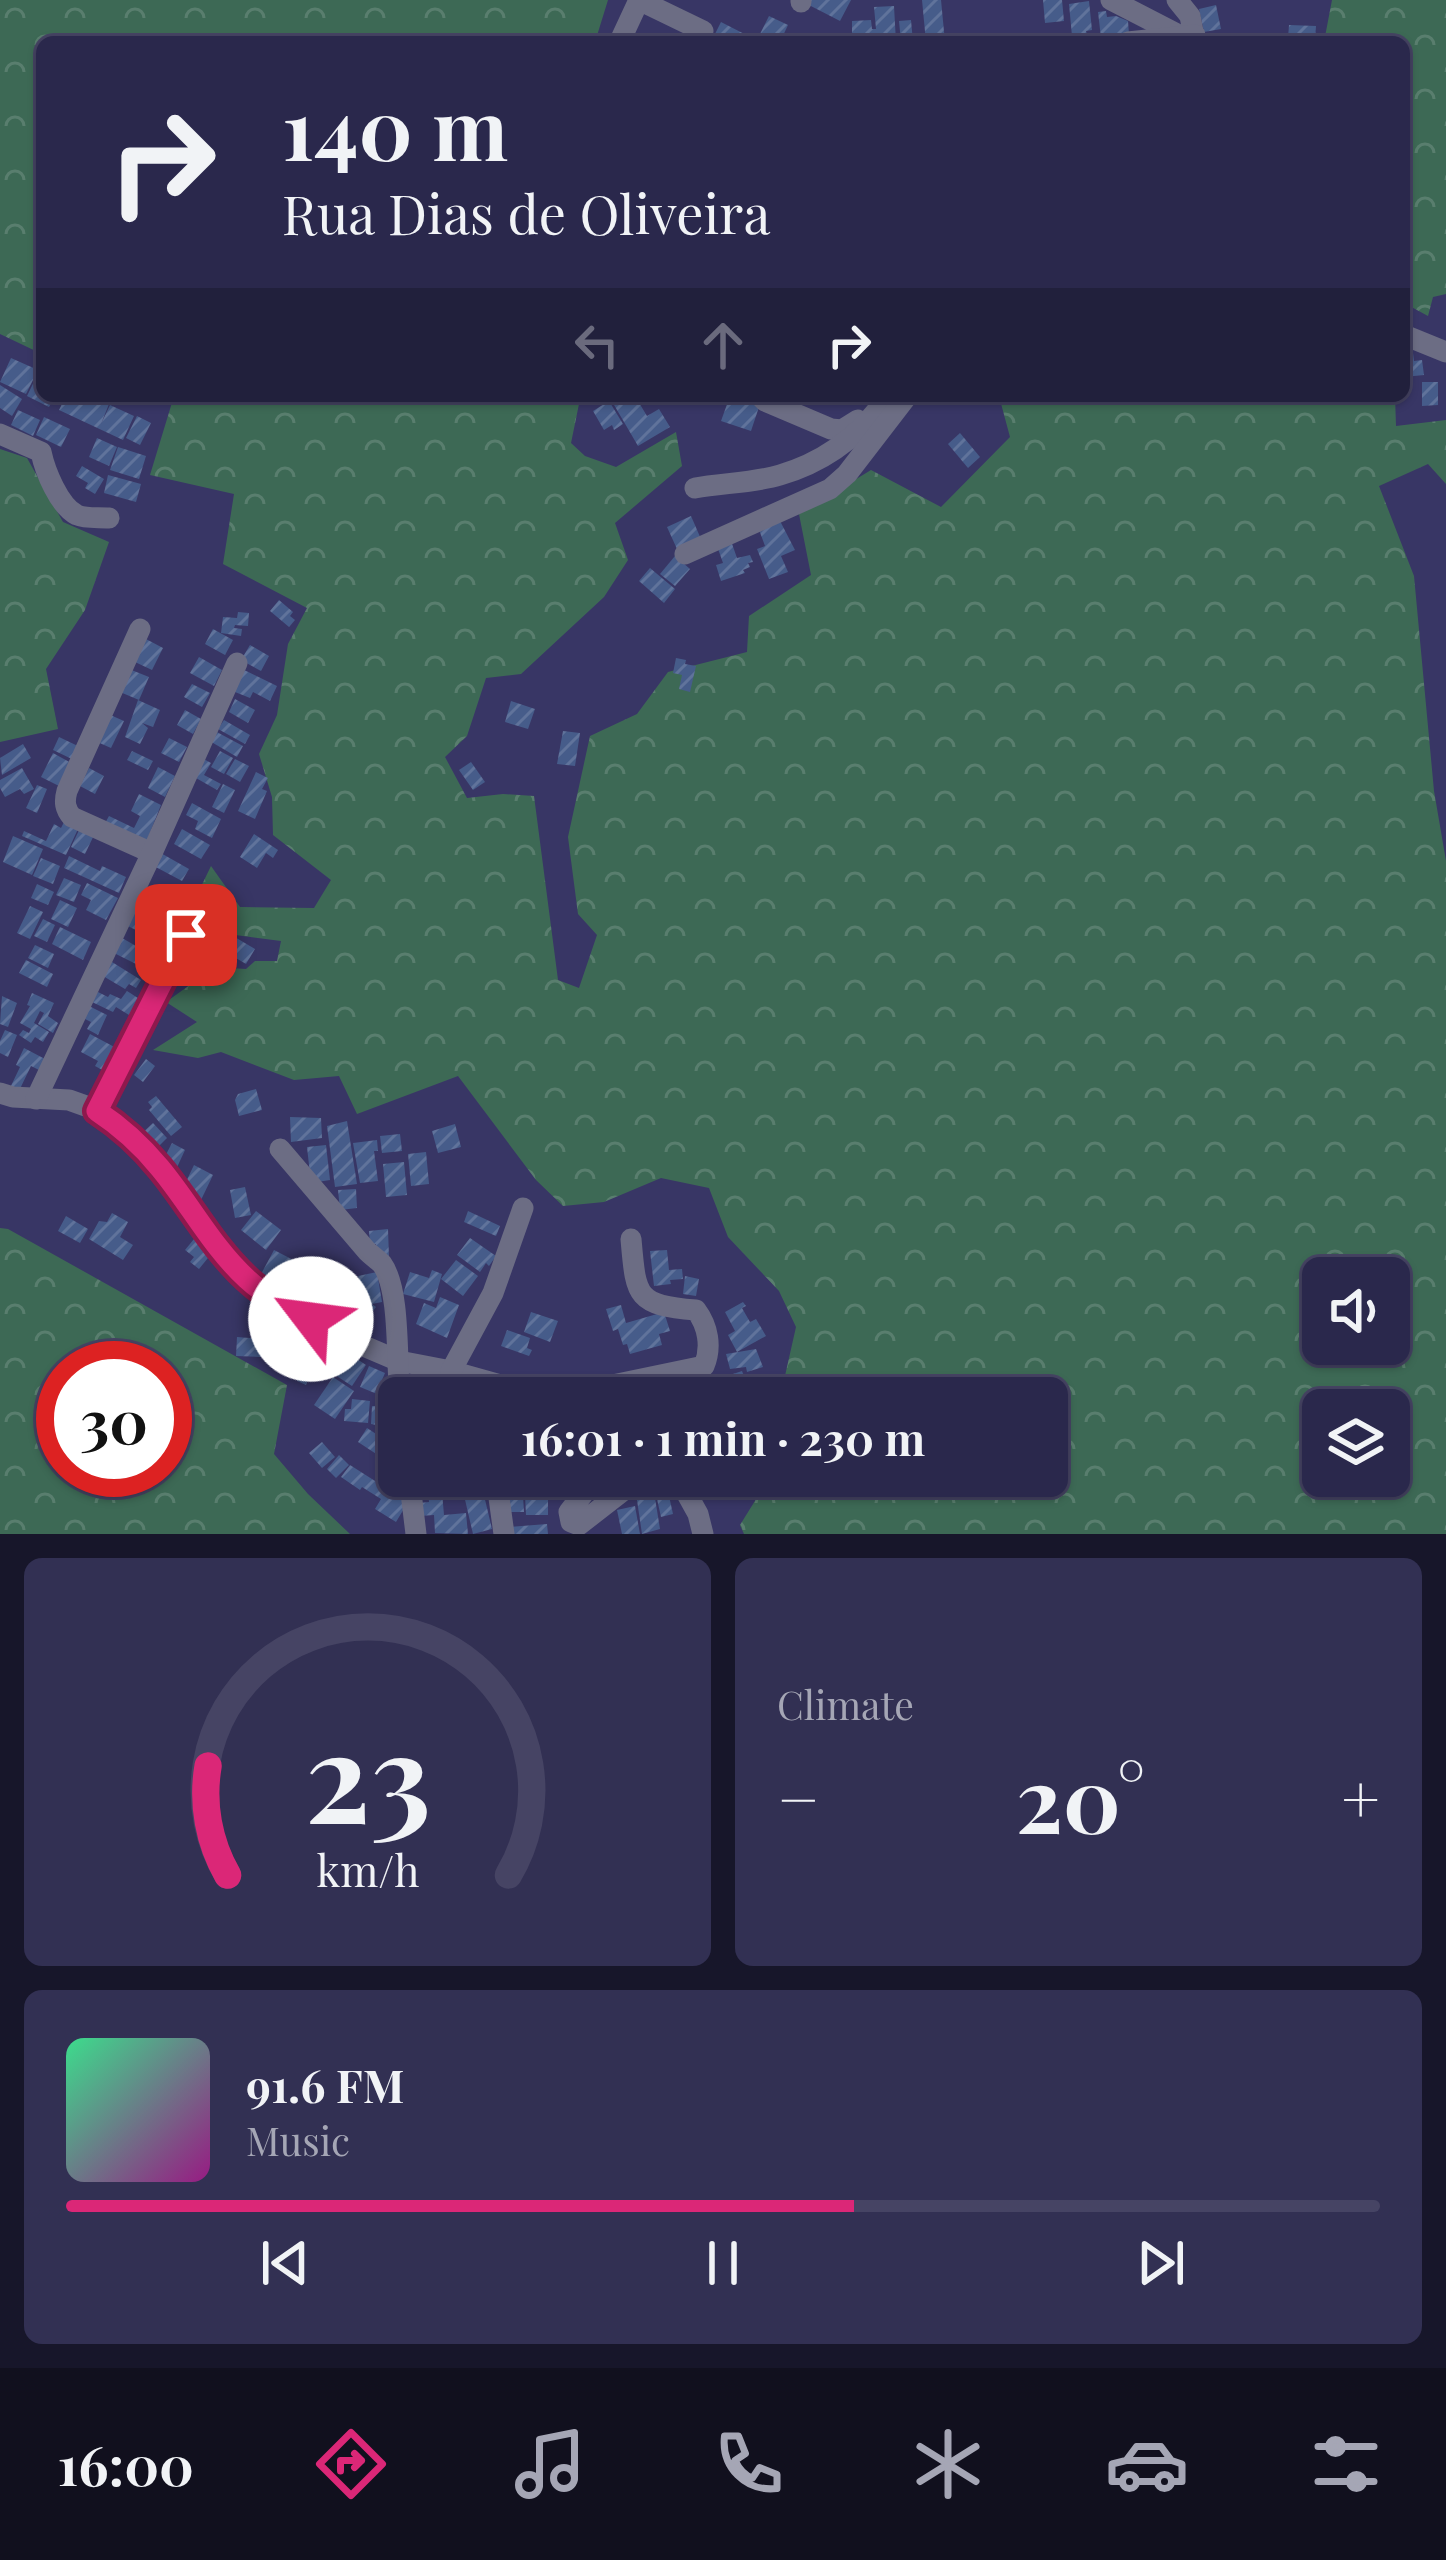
<!DOCTYPE html>
<meta charset="utf-8">
<style>
:root{--surface:#2a284c;--page:#323053;--text:#f1f3f6;--muted:#a5a6b5;--line:#464464;--accent:#db2777}
body{margin:0;font-family:"Playfair Display",serif;background:var(--page);color:var(--text);height:100vh;display:flex;flex-direction:column;font-size:45px;white-space:nowrap}
*{box-sizing:border-box;margin:0}
p{font-size:39px;color:var(--muted)}
.icon{flex:none;width:66px;height:66px;fill:none;stroke:currentColor;stroke-width:2;stroke-linecap:round;stroke-linejoin:round}
.map{position:relative;height:1534px;overflow:hidden}
.drawer{display:flex;flex-direction:column;gap:24px;padding:24px;background:#17162a;flex:1}
.drawer>*{flex:none}
.top-card{position:absolute;left:36px;top:36px;width:1374px;height:366px;border-radius:18px;box-shadow:0 3px 9px #0004,0 0 0 3px var(--line);background:#2a284c;color:var(--text);overflow:hidden}
.controls{position:absolute;left:1302px;top:1257px;display:grid;gap:24px}
.controls a{display:grid;place-items:center;width:108px;height:108px;border-radius:18px;background:var(--surface);box-shadow:0 3px 9px #0004,0 0 0 3px var(--line);font-size:60px}
.speed{position:absolute;left:36px;top:1341px;display:flex;gap:24px;font-size:60px;font-weight:700;text-align:center}
.speed>*{display:grid;place-content:center;width:156px;height:156px;border-radius:50%;background:var(--surface);box-shadow:0 3px 9px #0004,0 0 0 3px var(--line);line-height:1}
.speed .limit{border:18px solid #d22;background:#fff;color:#111}
.pin{position:absolute;display:grid;place-items:center;width:102px;height:102px;color:#fff;margin:-51px;border-radius:24px;box-shadow:0 6px 18px #0006}
.me{position:absolute;width:132px;margin:-66px;rotate:300deg;stroke-linejoin:round;filter:drop-shadow(0 0 9px #0008)}
.turn{display:flex;align-items:center;gap:42px;height:252px;padding:0 48px;font-size:54px}
.turn .icon{width:156px;height:156px;stroke-width:2.5}
.turn b{display:block;font-size:84px;line-height:102px}
.lanes{display:flex;align-items:center;height:114px;padding:0 48px;background:#0003;justify-content:center;gap:60px;direction:ltr}
.lanes .off{opacity:.35}
.big{font-size:90px;font-weight:700;line-height:1.1}
.drawer .card{flex:1;display:flex;flex-direction:column;justify-content:center;gap:18px;min-width:0;padding:0 42px;border-radius:18px;background:var(--page)}
.drawer .dial{align-items:center;gap:0}
.dial svg{height:312px;overflow:visible;fill:none;stroke:var(--line);stroke-width:7;stroke-linecap:round;text-anchor:middle}
.dial text{fill:var(--text);stroke:none}
.song{display:flex;align-items:center;gap:36px}
.cover{width:144px;height:144px;border-radius:18px;background:linear-gradient(135deg,hsl(150 70% 55%),hsl(310 70% 35%))}
.played{height:12px;border-radius:6px;background:linear-gradient(90deg,var(--accent) 60%,var(--line) 60%)}
.keys{display:flex;justify-content:space-around;direction:ltr}
.heat{display:flex;justify-content:space-between;align-items:center;font-size:66px;direction:ltr}
.drawer .tiles{flex:1;display:grid;gap:24px;grid-template-columns:1fr 1fr}
.card:last-child{grid-column:span 2}
.trip{position:absolute;left:378px;top:1377px;width:690px;height:120px;border-radius:18px;background:var(--surface);box-shadow:0 3px 9px #0004,0 0 0 3px var(--line);font-weight:700;line-height:120px;text-align:center}
.menu{display:flex;height:192px;justify-content:space-around;align-items:center;background:#11101e;color:var(--muted)}
.menu .icon{width:84px;height:84px}
.menu .current{color:var(--accent)}
.menu b{font-size:54px;color:var(--text)}
.map>svg:first-child{display:block}
.forest{fill:url(#forest-crowns);fill-rule:evenodd}
.building{fill:url(#building-hatch)}
.lines{fill:none;stroke-linecap:round;stroke-linejoin:round}
.minor{stroke:#6c6d84;stroke-width:21}
.route-casing{stroke:#8e194d;stroke-width:30}
.route{stroke:#db2777;stroke-width:21}
</style>
<div class="map">
<svg width="1446" height="1534" viewBox="0 0 1446 1534">
<defs>
<pattern id="forest-crowns" width="20" height="18" patternUnits="userSpaceOnUse" patternTransform="scale(3)"><rect width="20" height="18" fill="#3d6955"/><path d="M2 6a3 3 0 1 1 6 0M12 15a3 3 0 1 1 6 0" fill="none" stroke="#597e6e"/></pattern>
<pattern id="building-hatch" width="6" height="6" patternUnits="userSpaceOnUse" patternTransform="scale(3)"><rect width="6" height="6" fill="#465c8a"/><path d="M-1 1l2-2M0 6l6-6M5 7l2-2" fill="none" stroke="#60739b"/></pattern>
</defs>
<rect width="100%" height="100%" fill="#383665"/>
<g class="forest">
<polygon points="0,0 608,0 595,42 42,42 42,354 0,334"/>
<polygon points="1332,0 1446,0 1446,294 1433,297 1428,316 1404,303 1404,42 1324,42"/>
<path d="M174 396H606L579 404 571 443 585 456 616 467 676 432 682 466 615 523 628 560 604 597 521 674 486 678 467 736 445 757 467 798 503 794 534 796 558 980 579 988 597 935 578 914 568 837 590 736 637 714 668 672 747 652 749 616 811 575 799 514 871 470 941 507 1010 437 999 396H1395L1396 426 1446 420V484L1428 464 1379 486 1414 576 1434 791 1446 861V1534H744L740 1525 758 1496 762 1476H1047V1398H780L796 1327 779 1291 728 1237 709 1188 661 1178 604 1202 563 1206 536 1180 458 1076 357 1114 339 1076 294 1080 221 1052 198 1058 153 1050 197 1022 166 1002 215 967 246 969 255 961H277L281 941 198 930 196 897 211 866 240 907 314 908 331 880 273 835 272 797 259 754 277 715 288 644 307 608 223 564 234 494 150 475ZM1323 1278H1389V1344H1323ZM1323 1410H1389V1476H1323Z"/>
<polygon points="0,449 27,458 63,522 109,542 85,610 46,669 58,729 0,742"/>
<path d="M0 1228 8 1229 287 1385 274 1454 308 1494 350 1534H0ZM63 1368H165V1470H63Z"/>
</g>
<g class="building">
<polygon points="809,0 851,0 840,21 807,4"/>
<polygon points="922,0 941,0 945,42 926,42"/>
<polygon points="1043,0 1062,0 1064,21 1045,23"/>
<polygon points="1089,1 1092,30 1086,31 1087,34 1072,36 1069,4"/>
<polygon points="1216,5 1221,29 1204,32 1199,9"/>
<polygon points="894,6 896,42 827,42 827,36 852,33 852,21 871,20 872,29 876,29 874,7"/>
<polygon points="1106,11 1107,17 1116,16 1128,21 1129,34 1101,38 1098,12"/>
<polygon points="769,16 788,25 780,42 765,42 758,38"/>
<polygon points="911,20 913,42 901,42 899,21"/>
<polygon points="721,22 760,42 711,42"/>
<polygon points="1289,25 1316,26 1315,40 1288,38"/>
<polygon points="1413,353 1414,361 1422,360 1424,375 1404,377 1404,354"/>
<polygon points="11,358 38,370 26,394 0,382"/>
<polygon points="42,365 42,396 55,396 49,407 27,396"/>
<polygon points="1422,382 1438,382 1438,405 1422,406"/>
<polygon points="0,385 22,399 12,416 0,408"/>
<polygon points="66,396 82,402 85,396 101,396 100,400 109,404 101,424 110,405 134,416 123,440 59,410"/>
<polygon points="613,396 635,396 647,416 659,409 670,427 638,446 610,398"/>
<polygon points="730,396 760,404 751,431 721,421"/>
<polygon points="609,401 623,424 614,430 612,425 604,430 593,411"/>
<polygon points="18,410 40,420 33,436 11,425"/>
<polygon points="137,416 151,423 140,445 126,438"/>
<polygon points="44,417 70,429 61,447 36,435"/>
<polygon points="960,433 980,457 968,468 948,444"/>
<polygon points="97,438 117,447 109,466 89,457"/>
<polygon points="118,447 146,456 139,479 110,470"/>
<polygon points="82,466 104,479 95,494 85,488 88,483 76,476"/>
<polygon points="108,475 141,484 136,502 104,493"/>
<polygon points="691,516 701,539 677,549 667,527"/>
<polygon points="779,519 795,550 781,556 788,572 769,579 757,549 765,546 758,527"/>
<polygon points="730,538 737,558 750,555 753,562 748,563 750,567 743,570 745,573 721,581 716,565 723,563 716,543"/>
<polygon points="675,556 690,569 675,586 660,574"/>
<polygon points="650,568 675,589 664,603 639,581"/>
<polygon points="279,600 293,612 290,616 295,620 289,627 270,611"/>
<polygon points="238,612 249,613 248,626 235,625 234,628 242,629 241,636 221,633 223,617 237,618"/>
<polygon points="213,629 233,640 225,655 205,644"/>
<polygon points="146,639 163,648 152,670 135,662"/>
<polygon points="250,645 269,656 261,671 241,660"/>
<polygon points="199,657 222,670 214,686 190,673"/>
<polygon points="676,658 686,660 685,664 696,666 690,692 679,689 682,675 673,673"/>
<polygon points="240,668 277,686 270,701 253,692 250,698 230,690"/>
<polygon points="129,669 149,677 139,700 120,692"/>
<polygon points="192,684 210,693 202,707 184,697"/>
<polygon points="235,699 255,710 248,723 229,712"/>
<polygon points="138,700 160,710 153,727 142,723 148,728 140,744 125,737"/>
<polygon points="511,701 535,709 528,729 505,722"/>
<polygon points="185,710 201,719 193,734 177,725"/>
<polygon points="108,714 124,721 111,748 95,741"/>
<polygon points="224,720 250,735 245,744 218,729"/>
<polygon points="213,730 243,746 237,757 208,740"/>
<polygon points="563,731 580,733 575,766 557,764"/>
<polygon points="59,737 80,747 74,760 53,750"/>
<polygon points="169,738 187,747 179,762 161,753"/>
<polygon points="23,744 31,758 2,775 0,758"/>
<polygon points="132,751 153,761 148,770 127,760"/>
<polygon points="220,751 233,758 224,774 211,767"/>
<polygon points="53,753 73,764 61,787 41,777"/>
<polygon points="200,757 211,763 204,775 221,784 217,790 196,778"/>
<polygon points="235,759 249,766 240,782 226,774"/>
<polygon points="471,762 485,782 473,790 459,770"/>
<polygon points="158,767 175,776 165,797 148,788"/>
<polygon points="22,768 34,789 24,794 20,789 5,797 0,788 0,780"/>
<polygon points="89,768 104,776 95,794 80,786"/>
<polygon points="256,772 268,778 262,789 267,791 255,819 238,811"/>
<polygon points="223,784 235,790 224,813 212,807"/>
<polygon points="37,785 47,789 37,813 26,808"/>
<polygon points="139,794 161,805 145,845 104,825 109,816 134,828 140,816 131,811"/>
<polygon points="192,803 221,819 212,838 195,829 198,821 186,815"/>
<polygon points="64,822 78,829 66,855 22,836 24,831 46,841 54,824 61,828"/>
<polygon points="81,826 95,833 85,854 71,847"/>
<polygon points="182,829 210,845 201,859 174,844"/>
<polygon points="254,834 278,850 273,858 266,853 257,868 240,857"/>
<polygon points="13,836 43,849 32,875 3,862"/>
<polygon points="159,852 189,869 182,881 152,865"/>
<polygon points="69,856 100,871 102,866 126,877 119,893 64,868"/>
<polygon points="41,858 60,866 53,884 33,876"/>
<polygon points="64,878 81,885 74,902 56,895"/>
<polygon points="87,883 118,898 106,920 86,910 91,900 81,895"/>
<polygon points="37,884 54,892 48,905 31,898"/>
<polygon points="169,890 185,898 176,916 160,908"/>
<polygon points="60,900 77,908 68,927 51,919"/>
<polygon points="138,905 161,916 151,938 128,926"/>
<polygon points="30,906 43,912 30,939 17,933"/>
<polygon points="43,919 55,925 47,942 34,936"/>
<polygon points="60,927 91,942 83,960 52,944"/>
<polygon points="228,933 255,949 246,964 219,948"/>
<polygon points="122,938 143,950 136,964 114,953"/>
<polygon points="186,941 202,950 188,975 172,965"/>
<polygon points="35,945 54,954 48,968 28,958"/>
<polygon points="26,960 53,974 47,987 19,973"/>
<polygon points="112,962 141,980 136,988 129,984 125,989 103,976"/>
<polygon points="127,991 141,1000 129,1015 116,1007 113,1012 92,1002 98,992 108,997 110,994 121,999"/>
<polygon points="32,993 54,1003 48,1016 58,1023 53,1033 38,1024 44,1013 40,1011 34,1023 49,1032 43,1042 35,1037 31,1043 19,1035 23,1030 29,1033 31,1029 20,1023 30,1006 27,1005"/>
<polygon points="2,996 17,1003 8,1027 0,1024"/>
<polygon points="89,1006 107,1015 98,1035 87,1029 91,1022 83,1018"/>
<polygon points="5,1030 17,1035 8,1057 0,1053 0,1041"/>
<polygon points="90,1034 120,1050 108,1073 95,1066 98,1061 81,1052"/>
<polygon points="24,1048 45,1059 39,1070 31,1066 17,1095 9,1090 20,1067 16,1065"/>
<polygon points="146,1059 155,1066 143,1082 134,1075"/>
<polygon points="256,1089 262,1110 239,1116 235,1100 238,1094"/>
<polygon points="156,1096 182,1127 171,1136 149,1110 152,1107 148,1102"/>
<polygon points="290,1117 321,1118 322,1138 291,1142"/>
<polygon points="347,1121 357,1184 335,1187 327,1126"/>
<polygon points="153,1123 167,1138 155,1150 140,1135"/>
<polygon points="455,1124 461,1147 438,1153 432,1131"/>
<polygon points="400,1134 402,1151 382,1153 380,1136"/>
<polygon points="377,1140 378,1151 374,1151 378,1181 360,1183 353,1143"/>
<polygon points="172,1143 185,1150 173,1176 161,1164"/>
<polygon points="326,1145 330,1180 311,1183 307,1147"/>
<polygon points="426,1152 429,1184 411,1186 408,1154"/>
<polygon points="404,1162 407,1195 386,1197 383,1164"/>
<polygon points="194,1165 213,1175 201,1200 182,1190"/>
<polygon points="245,1187 251,1215 235,1218 230,1190"/>
<polygon points="356,1189 357,1208 340,1210 338,1190"/>
<polygon points="256,1211 281,1230 266,1250 241,1230"/>
<polygon points="468,1211 500,1226 496,1236 464,1222"/>
<polygon points="112,1213 128,1222 120,1237 133,1245 123,1260 89,1239 99,1221 107,1222"/>
<polygon points="66,1216 88,1229 80,1243 58,1231"/>
<polygon points="388,1229 389,1257 377,1257 376,1244 370,1245 369,1231"/>
<polygon points="470,1238 496,1256 489,1266 486,1263 480,1272 457,1255"/>
<polygon points="194,1239 212,1253 199,1269 190,1262 194,1257 185,1250"/>
<polygon points="274,1250 303,1265 289,1292 260,1276"/>
<polygon points="667,1250 669,1270 682,1269 683,1279 670,1280 671,1284 654,1286 650,1251"/>
<polygon points="456,1260 478,1276 463,1296 441,1279"/>
<polygon points="304,1268 326,1279 315,1302 293,1291"/>
<polygon points="432,1270 442,1274 434,1302 403,1294 410,1272 429,1278"/>
<polygon points="377,1272 382,1302 372,1304 376,1307 362,1326 349,1316 363,1297 358,1276"/>
<polygon points="332,1276 354,1287 337,1322 315,1311"/>
<polygon points="685,1276 699,1279 696,1296 683,1294"/>
<polygon points="440,1297 459,1305 447,1338 416,1324 424,1303 436,1308"/>
<polygon points="743,1302 746,1306 742,1308 750,1322 756,1319 766,1336 737,1352 728,1335 735,1331 725,1312"/>
<polygon points="621,1305 626,1323 664,1312 670,1331 659,1334 662,1345 630,1354 627,1344 623,1345 618,1329 613,1331 606,1309"/>
<polygon points="531,1312 558,1321 550,1342 524,1332"/>
<polygon points="294,1322 316,1331 308,1350 319,1354 306,1385 297,1381 294,1352 297,1345 286,1341"/>
<polygon points="507,1330 530,1338 527,1348 532,1350 529,1356 501,1346"/>
<polygon points="237,1337 263,1339 261,1357 236,1356"/>
<polygon points="756,1349 763,1367 747,1372 746,1367 730,1369 726,1354"/>
<polygon points="327,1350 342,1360 331,1377 316,1367"/>
<polygon points="348,1353 366,1365 352,1386 335,1375"/>
<polygon points="369,1366 385,1373 382,1380 387,1383 382,1396 360,1387"/>
<polygon points="742,1371 749,1389 734,1395 727,1376"/>
<polygon points="702,1375 703,1383 711,1382 712,1398 689,1398 687,1377"/>
<polygon points="725,1376 728,1397 714,1398 711,1378"/>
<polygon points="333,1377 354,1391 335,1419 314,1405"/>
<polygon points="440,1383 457,1384 456,1391 474,1392 474,1398 439,1398"/>
<polygon points="352,1399 370,1401 368,1423 344,1421 345,1409 351,1409"/>
<polygon points="372,1406 395,1408 393,1420 398,1421 397,1434 375,1432 376,1425 371,1424"/>
<polygon points="367,1428 399,1449 390,1463 358,1442"/>
<polygon points="322,1442 335,1457 322,1468 309,1453"/>
<polygon points="339,1455 349,1465 336,1478 327,1469"/>
<polygon points="350,1465 408,1502 396,1522 375,1509 381,1499 362,1487 360,1490 341,1477"/>
<polygon points="427,1476 478,1476 463,1482 464,1490 442,1492 444,1515 466,1513 468,1534 435,1533 434,1515 420,1516 419,1503 429,1502"/>
<polygon points="524,1476 548,1476 548,1515 526,1515"/>
<polygon points="724,1476 735,1476 741,1485 727,1495 717,1481"/>
<polygon points="665,1478 673,1514 661,1517 653,1481"/>
<polygon points="522,1480 524,1512 508,1512 506,1481"/>
<polygon points="482,1487 492,1529 473,1534 463,1491"/>
<polygon points="655,1498 660,1529 642,1534 637,1500"/>
<polygon points="635,1506 640,1534 622,1534 617,1510"/>
<polygon points="547,1524 548,1534 510,1534 509,1527"/>
</g>
<g class="lines">
<g class="minor">
<polyline points="1111,0 1179,35"/>
<polyline points="1177,0 1190,16 1195,42"/>
<polyline points="801,2 801,0"/>
<polyline points="620,41 639,0 703,31"/>
<polyline points="1128,42 1195,35"/>
<polyline points="1404,335 1446,352"/>
<polyline points="760,396 765,401 831,429 842,430 858,420"/>
<path d="M0 434 41 452C45 471 59 506 77 515 86 519 99 517 109 518"/>
<path d="M695 488C722 483 754 483 780 475 821 463 854 440 880 407"/>
<polyline points="685,554 830,489 847,474 907,396"/>
<path d="M140 629 67 791C64 802 65 809 72 817L152 853"/>
<path d="M0 1093 13 1097 69 1100 97 1110 117 1124 161 1169 188 1209 245 1278 280 1303 352 1341 399 1361 451 1371 539 1396 579 1392 704 1366C712 1347 708 1326 696 1310 635 1305 636 1296 631 1239"/>
<polyline points="36,1099 152,853 237,663"/>
<polyline points="97,1110 186,935"/>
<path d="M280 1149 367 1251C371 1255 378 1260 382 1264 401 1290 396 1365 400 1398"/>
<polyline points="451,1371 493,1293 523,1208"/>
<polyline points="409,1476 416,1534"/>
<polyline points="496,1476 504,1534"/>
<polyline points="597,1476 569,1512 571,1522 579,1525 642,1476"/>
<polyline points="677,1476 698,1514 703,1534"/>
</g>
</g>
<g class="lines">
<defs>
<path id="route" d="M186 935 97 1111C120 1126 142 1146 160 1168 190 1204 212 1247 247 1279 265 1296 289 1308 311 1319"/>
</defs>
<use href="#route" class="route-casing"/>
<use href="#route" class="route"/>
</g>
</svg>
<div class="controls">
<a><svg class="icon" aria-label="sound" viewBox="0 0 24 24"><path d="M4 9h4l5-4v14l-5-4H4zM17 9q2 3 0 6"/></svg></a>
<a><svg class="icon" aria-label="layers" viewBox="0 0 24 24"><path d="M12 4l9 5-9 5-9-5zM3 14l9 5 9-5"/></svg></a>
</div>
<div class="speed"><div class="limit">30</div></div>
<div class="pin" style="left:186px;top:935px;background:#d93025"><svg class="icon" aria-label="arrive" viewBox="0 0 24 24"><path d="M6 21V4h12l-3 4 3 4H6"/></svg></div>
<svg class="me" style="left:311px;top:1319px" viewBox="-20 -20 40 40"><circle r="19" fill="#fff"/><path d="M0-13L10 11 0 6-10 11z" fill="#db2777"/></svg>
<div class="trip">16:01 · 1 min · 230 m</div>
<div class="top-card">
<div class="turn"><svg class="icon" aria-label="right" viewBox="0 0 24 24"><path d="M7 20v-9h11M14 6l5 5-5 5"/></svg><div><b>140 m</b>Rua Dias de Oliveira</div></div>
<div class="lanes"><svg class="icon off" aria-label="left" viewBox="0 0 24 24"><path d="M17 20v-9H6M10 6l-5 5 5 5"/></svg><svg class="icon off" aria-label="ahead" viewBox="0 0 24 24"><path d="M12 20V5M6 11l6-6 6 6"/></svg><svg class="icon" aria-label="right" viewBox="0 0 24 24"><path d="M7 20v-9h11M14 6l5 5-5 5"/></svg></div>
</div>
</div>
<section class="drawer">
<div class="tiles">
<div class="card dial"><svg viewBox="0 0 100 80">
<path d="M14 69A42 42 0 1 1 86 69"/>
<path d="M14 69A42 42 0 0 1 9 41" stroke="#db2777"/>
<text x="50" y="56" font-size="32" font-weight="700">23</text>
<text x="50" y="72" font-size="11">km/h</text>
</svg></div>
<div class="card"><p>Climate</p>
<div class="heat"><a>−</a><b class="big">20°</b><a>+</a></div>
</div>
<div class="card">
<div class="song"><i class="cover"></i><div><b>91.6 FM</b><p>Music</p></div></div>
<div class="played"></div>
<div class="keys"><svg class="icon" aria-label="previous" viewBox="0 0 24 24"><path d="M18 5L8 12l10 7zM5 5v14"/></svg><svg class="icon" aria-label="pause" viewBox="0 0 24 24"><path d="M8 5v14M16 5v14"/></svg><svg class="icon" aria-label="next" viewBox="0 0 24 24"><path d="M6 5l10 7-10 7zM19 5v14"/></svg></div>
</div>
</div>
</section>
<nav class="menu">
<b>16:00</b>
<svg class="icon current" aria-label="directions" viewBox="0 0 24 24"><path d="M12 3l9 9-9 9-9-9zM9 14v-3h6M13 9l2 2-2 2"/></svg>
<svg class="icon" aria-label="music" viewBox="0 0 24 24"><path d="M9 18V5l10-2v13"/><circle cx="6" cy="18" r="3"/><circle cx="16" cy="16" r="3"/></svg>
<svg class="icon" aria-label="phone" viewBox="0 0 24 24"><path d="M5 4h4l2 5-3 2q2 4 5 5l2-3 5 2v4C11 20 4 13 5 4z"/></svg>
<svg class="icon" aria-label="climate" viewBox="0 0 24 24"><path d="M12 3v18M4 7l16 10M4 17L20 7"/></svg>
<svg class="icon" aria-label="car" viewBox="0 0 24 24"><path d="M5 17H2v-5l4-1 3-4h7l3 4 3 1v5h-3M9 17h6M6 11h13"/><circle cx="7" cy="17" r="2"/><circle cx="17" cy="17" r="2"/></svg>
<svg class="icon" aria-label="filters" viewBox="0 0 24 24"><path d="M4 7h16M4 17h16"/><circle cx="9" cy="7" r="2"/><circle cx="15" cy="17" r="2"/></svg>
</nav>
